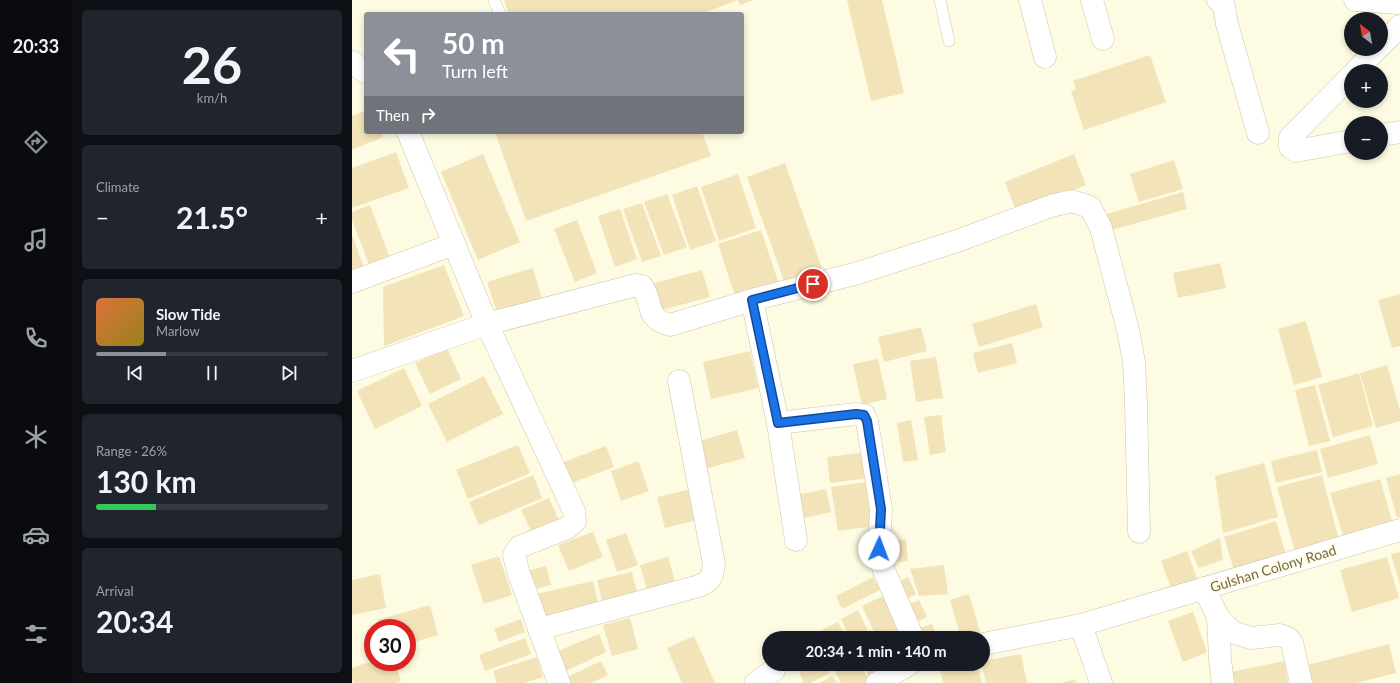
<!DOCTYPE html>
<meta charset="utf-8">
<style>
:root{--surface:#171b24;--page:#20242c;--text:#f1f3f6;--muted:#9ea1a6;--line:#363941;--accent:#8c9099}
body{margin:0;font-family:Lato,sans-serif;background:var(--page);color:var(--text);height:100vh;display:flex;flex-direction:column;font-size:15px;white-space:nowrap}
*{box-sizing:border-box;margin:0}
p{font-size:13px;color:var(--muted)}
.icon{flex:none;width:22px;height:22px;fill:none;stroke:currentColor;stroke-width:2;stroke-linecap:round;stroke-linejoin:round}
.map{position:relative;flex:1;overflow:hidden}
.sheet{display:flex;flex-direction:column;gap:10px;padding:10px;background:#0d0f14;width:280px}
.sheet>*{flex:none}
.top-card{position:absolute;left:12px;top:12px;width:380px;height:122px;border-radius:4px;box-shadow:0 2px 6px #0003;background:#8c9099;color:#fff;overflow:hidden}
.needle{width:26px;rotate:329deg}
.tools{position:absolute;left:992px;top:12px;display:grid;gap:8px}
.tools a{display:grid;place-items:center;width:44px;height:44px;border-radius:50%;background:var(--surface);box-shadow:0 2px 6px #0003;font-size:20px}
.speed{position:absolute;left:12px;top:619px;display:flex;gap:8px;font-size:20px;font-weight:700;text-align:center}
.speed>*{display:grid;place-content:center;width:52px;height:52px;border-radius:50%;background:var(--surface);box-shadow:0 2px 6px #0003;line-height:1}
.speed .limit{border:6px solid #d22;background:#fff;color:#111}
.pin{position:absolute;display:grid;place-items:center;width:34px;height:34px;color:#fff;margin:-17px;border:2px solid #fff;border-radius:50%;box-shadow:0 1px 4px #0007}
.me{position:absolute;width:44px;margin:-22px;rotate:2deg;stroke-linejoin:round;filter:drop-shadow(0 0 3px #0008)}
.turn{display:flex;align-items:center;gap:14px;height:84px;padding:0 12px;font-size:18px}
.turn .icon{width:52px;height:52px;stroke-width:2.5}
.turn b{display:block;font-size:28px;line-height:34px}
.then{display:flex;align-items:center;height:38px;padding:0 12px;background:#0003;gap:8px;font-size:15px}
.big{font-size:30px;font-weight:700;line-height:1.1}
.sheet .widget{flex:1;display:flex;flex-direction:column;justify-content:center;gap:6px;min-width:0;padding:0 14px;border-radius:6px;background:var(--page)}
.sheet .dial{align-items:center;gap:0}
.dial b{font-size:52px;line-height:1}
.song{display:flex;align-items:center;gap:12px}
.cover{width:48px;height:48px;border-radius:6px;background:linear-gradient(135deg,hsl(20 70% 55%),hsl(50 70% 35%))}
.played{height:4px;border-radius:2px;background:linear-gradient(90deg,var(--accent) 30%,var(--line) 30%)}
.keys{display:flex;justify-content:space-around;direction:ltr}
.heat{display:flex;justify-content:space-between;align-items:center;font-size:22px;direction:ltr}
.charge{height:6px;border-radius:3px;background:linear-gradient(90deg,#34c759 26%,var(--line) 0)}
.trip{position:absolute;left:410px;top:631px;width:228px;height:40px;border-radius:20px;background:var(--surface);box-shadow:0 2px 6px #0003;font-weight:700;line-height:40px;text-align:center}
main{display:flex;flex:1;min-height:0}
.tabs{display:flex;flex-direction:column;width:72px;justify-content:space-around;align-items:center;background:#090b0e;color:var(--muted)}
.tabs .icon{width:28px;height:28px}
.tabs .active{color:var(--accent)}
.tabs b{font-size:18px;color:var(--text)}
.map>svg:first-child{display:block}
.building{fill:#f3e3b9}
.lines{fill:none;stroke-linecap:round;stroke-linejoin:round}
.service-casing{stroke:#cfc5a8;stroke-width:12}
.minor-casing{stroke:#cfc5a8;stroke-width:23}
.service{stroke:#fff;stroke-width:11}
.minor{stroke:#fff;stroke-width:22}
.route-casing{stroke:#114b97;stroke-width:10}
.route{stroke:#1a73e8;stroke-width:7}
.labels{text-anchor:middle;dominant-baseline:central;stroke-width:4;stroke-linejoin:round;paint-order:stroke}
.street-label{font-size:14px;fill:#766647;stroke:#fffde9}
</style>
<main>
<nav class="tabs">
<b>20:33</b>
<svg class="icon active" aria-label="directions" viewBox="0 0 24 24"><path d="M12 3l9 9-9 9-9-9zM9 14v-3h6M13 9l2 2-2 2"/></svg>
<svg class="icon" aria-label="music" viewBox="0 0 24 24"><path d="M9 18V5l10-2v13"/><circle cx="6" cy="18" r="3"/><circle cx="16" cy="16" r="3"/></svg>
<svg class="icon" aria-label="phone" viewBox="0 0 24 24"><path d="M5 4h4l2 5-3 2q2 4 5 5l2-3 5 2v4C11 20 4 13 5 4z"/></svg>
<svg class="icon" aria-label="climate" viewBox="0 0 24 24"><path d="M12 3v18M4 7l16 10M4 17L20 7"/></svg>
<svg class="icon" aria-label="car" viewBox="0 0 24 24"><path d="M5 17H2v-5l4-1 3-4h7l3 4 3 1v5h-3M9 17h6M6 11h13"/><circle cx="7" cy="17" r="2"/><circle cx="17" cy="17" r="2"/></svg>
<svg class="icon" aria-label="filters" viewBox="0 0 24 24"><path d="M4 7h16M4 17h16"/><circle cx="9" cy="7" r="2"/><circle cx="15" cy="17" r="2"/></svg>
</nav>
<section class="sheet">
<div class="widget dial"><b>26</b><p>km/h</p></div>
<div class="widget"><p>Climate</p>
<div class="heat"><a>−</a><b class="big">21.5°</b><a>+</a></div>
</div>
<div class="widget">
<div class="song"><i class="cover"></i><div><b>Slow Tide</b><p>Marlow</p></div></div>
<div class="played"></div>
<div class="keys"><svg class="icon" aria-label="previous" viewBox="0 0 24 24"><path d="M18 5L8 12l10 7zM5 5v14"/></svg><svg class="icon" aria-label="pause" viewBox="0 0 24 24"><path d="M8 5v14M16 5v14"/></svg><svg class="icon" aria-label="next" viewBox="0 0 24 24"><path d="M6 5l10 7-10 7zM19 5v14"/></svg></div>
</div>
<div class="widget"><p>Range · 26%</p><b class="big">130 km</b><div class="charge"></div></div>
<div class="widget"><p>Arrival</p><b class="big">20:34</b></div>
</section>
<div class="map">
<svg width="1048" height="683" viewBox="0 0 1048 683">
<rect width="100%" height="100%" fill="#fdfbe2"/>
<g class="building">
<polygon points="152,0 386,0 349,14 157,14"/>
<polygon points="386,0 401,0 388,5"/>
<polygon points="495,0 530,0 552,93 519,101"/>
<polygon points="798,55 814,102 732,130 719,91 724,89 721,81"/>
<polygon points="14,110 14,132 29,132 31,137 0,150 0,116"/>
<polygon points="143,132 350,132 359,156 174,221"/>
<polygon points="44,152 57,188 0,208 0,168"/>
<polygon points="131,154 168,242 126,260 89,172"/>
<polygon points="722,154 734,185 665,213 653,182"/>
<polygon points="822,160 831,189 787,202 778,174"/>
<polygon points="433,163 470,268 432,281 395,177"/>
<polygon points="386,174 404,228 367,241 349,187"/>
<polygon points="345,186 364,241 338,250 320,195"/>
<polygon points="831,192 835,209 756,231 751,215"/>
<polygon points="315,194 335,247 312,255 292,202"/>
<polygon points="290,203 309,256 290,262 271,209"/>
<polygon points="18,205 39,261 19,269 0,220 0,212"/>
<polygon points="268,209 285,259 263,267 246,216"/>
<polygon points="225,220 245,273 223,282 202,229"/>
<polygon points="409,230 427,284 384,299 366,244"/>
<polygon points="0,235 13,270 0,275"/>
<polygon points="868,263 874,288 826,298 821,273"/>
<polygon points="92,265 112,316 32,346 31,287"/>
<polygon points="181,268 190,299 145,313 135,282"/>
<polygon points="350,270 358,297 303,312 296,285"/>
<polygon points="1048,294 1048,346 1040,348 1026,300"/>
<polygon points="684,304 691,327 627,347 620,324"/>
<polygon points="954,321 970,377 942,385 926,329"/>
<polygon points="569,327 575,351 532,362 526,337"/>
<polygon points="660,343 665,363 626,373 621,353"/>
<polygon points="95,348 109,379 78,394 63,363"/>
<polygon points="398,351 406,388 359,399 351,362"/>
<polygon points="584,357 591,398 564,402 558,361"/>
<polygon points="526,359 535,399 510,405 501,364"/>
<polygon points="1035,365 1048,411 1048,421 1024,428 1008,373"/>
<polygon points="52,368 70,406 23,429 5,391"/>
<polygon points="1007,373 1021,426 981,437 966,385"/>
<polygon points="132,376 151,414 95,442 76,404"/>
<polygon points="963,385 978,441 957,446 943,390"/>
<polygon points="589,415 594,452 578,455 572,417"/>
<polygon points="559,420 566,460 551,462 545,423"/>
<polygon points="385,430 393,458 349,470 341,443"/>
<polygon points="1018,435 1026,464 976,478 968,449"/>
<polygon points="166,445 178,473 116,499 104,470"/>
<polygon points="254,446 262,467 217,484 209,463"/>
<polygon points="965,450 970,472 924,483 919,461"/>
<polygon points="515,452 517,478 478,483 475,457"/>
<polygon points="286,461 297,491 269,501 259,471"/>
<polygon points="912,463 926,517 871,533 863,476"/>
<polygon points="1048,474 1048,517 1045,518 1034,478"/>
<polygon points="181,475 190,498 127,525 117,502"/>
<polygon points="970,475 987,540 943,552 925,487"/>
<polygon points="1028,479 1040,521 991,535 978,493"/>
<polygon points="514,482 520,526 486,531 479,487"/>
<polygon points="340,489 348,519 313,528 305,497"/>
<polygon points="474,489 479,512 444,520 440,496"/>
<polygon points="197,498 208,523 181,535 169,510"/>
<polygon points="924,521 934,554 882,570 872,537"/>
<polygon points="241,532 251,557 217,571 206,545"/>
<polygon points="274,533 286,565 265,572 254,540"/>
<polygon points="868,538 871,560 847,568 839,551"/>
<polygon points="554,539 556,561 538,563 535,541"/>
<polygon points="835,551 846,581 820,590 809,561"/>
<polygon points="1048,552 1048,585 1039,554"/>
<polygon points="147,556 160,595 132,604 119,565"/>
<polygon points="316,557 324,585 296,593 288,565"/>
<polygon points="1035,557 1047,598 1000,612 988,570"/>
<polygon points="592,565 596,594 567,596 558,569"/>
<polygon points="194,566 199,585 179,590 174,571"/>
<polygon points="280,572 286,597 251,605 245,580"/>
<polygon points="28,574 34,608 0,615 0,580"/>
<polygon points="521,577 528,590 490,609 484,596"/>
<polygon points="556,577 564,594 550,601 542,584"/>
<polygon points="241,581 247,607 186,622 180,595"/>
<polygon points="617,594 630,638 609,638 598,600"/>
<polygon points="531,596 549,634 541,638 525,638 510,606"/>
<polygon points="567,600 575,617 561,623 553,606"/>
<polygon points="78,605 86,635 55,644 55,628 28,628 26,620"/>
<polygon points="506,610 519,638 498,638 489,619"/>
<polygon points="841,612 855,652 831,662 816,621"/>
<polygon points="278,618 286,649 260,656 251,625"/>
<polygon points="169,619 173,632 147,642 142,629"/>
<polygon points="486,622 495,638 466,638 464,633"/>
<polygon points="580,624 585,638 567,638 564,629"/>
<polygon points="247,634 254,652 212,672 201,653"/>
<polygon points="342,636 363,683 330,683 315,648"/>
<polygon points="173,638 179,654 133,671 127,655"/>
<polygon points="1037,644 1044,673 1004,683 952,683 948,667"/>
<polygon points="669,654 675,683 634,683 630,664 631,661"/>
<polygon points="185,657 191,677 172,683 145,683 141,671"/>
<polygon points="21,661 43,662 49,681 43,683 2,683 0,678 0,668"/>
<polygon points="249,661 256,675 239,683 215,683 213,678"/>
<polygon points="932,661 936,683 876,683 874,673"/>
<polygon points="443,664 473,664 478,673 458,683 452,683"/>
<polygon points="479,664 508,664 517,681 514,683 489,683"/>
<polygon points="511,664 532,664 535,671 518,679"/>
<polygon points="614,664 624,664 630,683 591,683 588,671"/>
<polygon points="480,676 485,683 467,683"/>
<polygon points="723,679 724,683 710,683"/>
</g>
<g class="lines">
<defs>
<g id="service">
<polyline points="142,0 148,14"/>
<polyline points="588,0 597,41"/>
</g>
<g id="minor">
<polyline points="678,0 693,57"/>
<polyline points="740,0 751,39"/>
<polyline points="866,0 872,6 875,24 906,133"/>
<polyline points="1003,0 1048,3"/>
<polyline points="1029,45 1048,26"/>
<polyline points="0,62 14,73"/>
<polyline points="1004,71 1025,49"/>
<polyline points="999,76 938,138 938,147 944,151 999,141"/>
<polyline points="56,132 135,324 222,511 223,521 215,528 167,547 162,555 166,571 207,683"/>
<polyline points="1029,135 1048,132"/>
<polyline points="0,282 102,244"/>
<polyline points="400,300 426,423 444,540"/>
<path d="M0 371 135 324 284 285 290 286C302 304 292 318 318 325L400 300 506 273 605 241 699 206 720 201 738 207 749 228 776 330 782 362 784 403 787 532"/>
<polyline points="426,423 504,414 512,415 515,421 529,509 527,549 531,568 561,638"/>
<polyline points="852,588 866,617 880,632 899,638 928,635 936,638 940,643 949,683"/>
<polyline points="866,617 868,659 871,683"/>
<polyline points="729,625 749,683"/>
<path d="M187 629 347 586C360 580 360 578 362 564L327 381"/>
<polyline points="631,644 729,625 1048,530"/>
<polyline points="404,683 422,670"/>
<polyline points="525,683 558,664"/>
</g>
</defs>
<use href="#service" class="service-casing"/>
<use href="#minor" class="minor-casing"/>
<use href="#service" class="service"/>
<use href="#minor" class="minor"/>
</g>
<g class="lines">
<defs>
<polyline id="route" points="461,284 400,300 426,423 504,414 512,415 515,421 529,509 527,549"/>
</defs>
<use href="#route" class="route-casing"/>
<use href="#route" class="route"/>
</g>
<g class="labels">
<g class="street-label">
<text transform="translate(921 568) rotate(-17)">Gulshan Colony Road</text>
</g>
</g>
</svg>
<div class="tools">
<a><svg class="needle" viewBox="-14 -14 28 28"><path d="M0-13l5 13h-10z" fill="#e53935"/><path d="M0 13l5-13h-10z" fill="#9ea1a6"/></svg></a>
<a>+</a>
<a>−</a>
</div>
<div class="speed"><div class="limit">30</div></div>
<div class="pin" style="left:461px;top:284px;background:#d93025"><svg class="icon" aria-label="arrive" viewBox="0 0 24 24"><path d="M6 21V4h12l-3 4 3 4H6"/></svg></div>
<svg class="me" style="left:527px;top:549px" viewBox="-20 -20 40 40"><circle r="19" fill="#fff"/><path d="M0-13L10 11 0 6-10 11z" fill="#1a73e8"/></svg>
<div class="trip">20:34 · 1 min · 140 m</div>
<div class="top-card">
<div class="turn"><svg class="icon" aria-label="left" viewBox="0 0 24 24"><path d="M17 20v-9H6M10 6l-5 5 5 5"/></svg><div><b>50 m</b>Turn left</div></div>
<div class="then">Then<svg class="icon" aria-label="right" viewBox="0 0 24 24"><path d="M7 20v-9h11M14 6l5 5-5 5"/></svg></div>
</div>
</div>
</main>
